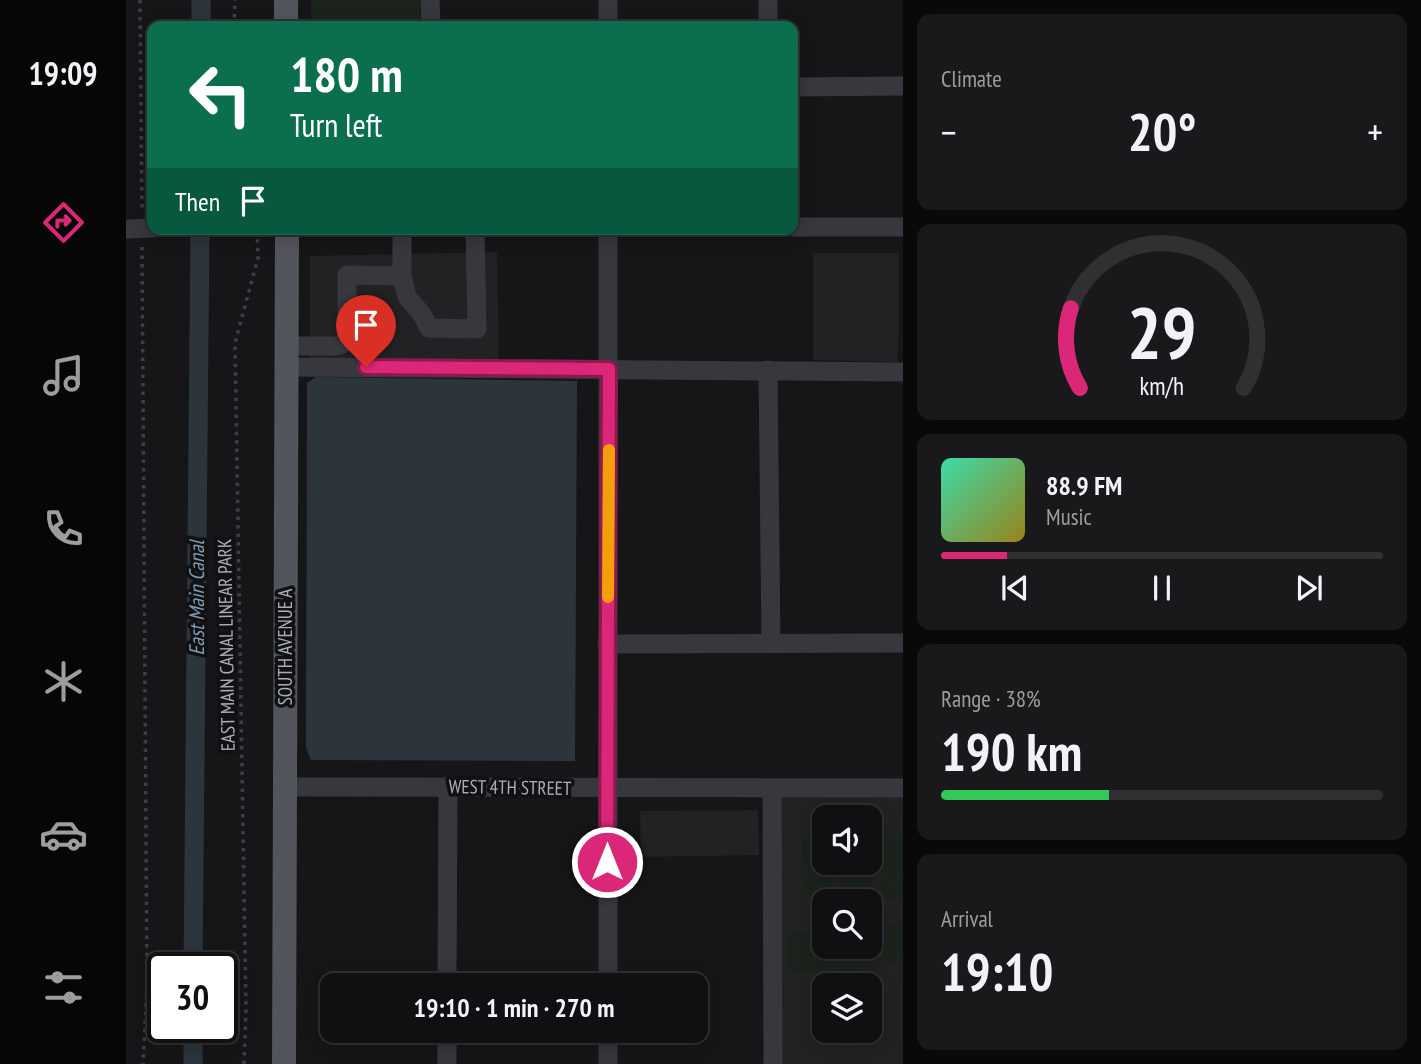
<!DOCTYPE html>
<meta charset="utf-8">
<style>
:root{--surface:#101012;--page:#19191b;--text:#f1f3f6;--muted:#9c9d9f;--line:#303032;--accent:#db2777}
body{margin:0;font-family:"PT Sans Narrow",sans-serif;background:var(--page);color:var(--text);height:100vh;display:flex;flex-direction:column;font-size:26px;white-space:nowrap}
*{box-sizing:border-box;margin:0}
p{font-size:23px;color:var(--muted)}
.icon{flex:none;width:38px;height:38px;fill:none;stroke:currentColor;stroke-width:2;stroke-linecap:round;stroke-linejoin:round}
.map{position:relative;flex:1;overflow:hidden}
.side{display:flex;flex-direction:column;gap:14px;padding:14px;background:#09090a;width:518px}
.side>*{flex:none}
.guide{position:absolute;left:21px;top:21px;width:651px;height:214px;border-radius:14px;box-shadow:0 4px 18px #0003,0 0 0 2px var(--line);background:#0b6e4f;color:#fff;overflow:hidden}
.fabs{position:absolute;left:686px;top:805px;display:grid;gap:14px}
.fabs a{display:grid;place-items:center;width:70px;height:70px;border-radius:14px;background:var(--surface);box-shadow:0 4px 18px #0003,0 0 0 2px var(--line);font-size:35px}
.speed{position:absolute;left:21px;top:952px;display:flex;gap:14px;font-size:35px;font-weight:700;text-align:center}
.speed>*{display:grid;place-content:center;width:91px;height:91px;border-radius:50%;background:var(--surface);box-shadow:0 4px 18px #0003,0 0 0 2px var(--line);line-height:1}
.speed .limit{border:4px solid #111;border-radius:10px;background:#fff;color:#111}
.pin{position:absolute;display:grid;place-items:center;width:60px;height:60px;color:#fff;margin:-72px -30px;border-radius:50% 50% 50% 0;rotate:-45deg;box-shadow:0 0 7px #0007}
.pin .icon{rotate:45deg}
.me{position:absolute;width:77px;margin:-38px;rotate:0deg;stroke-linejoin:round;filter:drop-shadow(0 0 5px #0008)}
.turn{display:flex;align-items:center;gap:24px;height:147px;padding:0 28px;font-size:32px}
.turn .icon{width:91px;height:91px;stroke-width:2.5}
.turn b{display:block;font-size:49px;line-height:60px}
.then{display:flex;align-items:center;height:66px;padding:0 28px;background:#0003;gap:14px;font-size:26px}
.big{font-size:52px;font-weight:700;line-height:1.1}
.side .widget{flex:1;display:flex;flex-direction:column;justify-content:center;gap:10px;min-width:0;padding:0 24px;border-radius:14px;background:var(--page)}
.side .dial{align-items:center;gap:0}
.dial svg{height:182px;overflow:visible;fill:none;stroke:var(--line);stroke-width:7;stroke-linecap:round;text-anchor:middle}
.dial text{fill:var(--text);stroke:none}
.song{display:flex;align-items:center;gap:21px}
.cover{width:84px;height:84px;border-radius:10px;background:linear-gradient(135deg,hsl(160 70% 55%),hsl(50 70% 35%))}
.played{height:7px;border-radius:4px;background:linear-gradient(90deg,var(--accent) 15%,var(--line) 15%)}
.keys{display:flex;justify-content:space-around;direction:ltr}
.heat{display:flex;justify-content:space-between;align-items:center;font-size:38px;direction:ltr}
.charge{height:10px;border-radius:5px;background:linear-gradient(90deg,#34c759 38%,var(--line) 0)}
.trip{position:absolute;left:194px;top:973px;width:388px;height:70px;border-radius:14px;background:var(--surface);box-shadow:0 4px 18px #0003,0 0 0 2px var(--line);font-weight:700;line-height:70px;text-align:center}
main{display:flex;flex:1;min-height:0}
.tab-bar{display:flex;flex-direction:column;width:126px;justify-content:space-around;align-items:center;background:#060607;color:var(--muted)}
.tab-bar .icon{width:49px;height:49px}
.tab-bar .current{color:var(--accent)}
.tab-bar b{font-size:32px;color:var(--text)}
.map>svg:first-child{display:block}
.built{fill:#222225;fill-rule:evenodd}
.green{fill:#1c231d}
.water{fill:#2c353c}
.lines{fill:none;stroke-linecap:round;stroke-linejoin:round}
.canal{stroke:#2c353c;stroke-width:19}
.path{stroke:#3d3f44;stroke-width:3.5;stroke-dasharray:3.5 5;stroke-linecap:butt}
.minor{stroke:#37383d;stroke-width:19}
.major{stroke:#53555c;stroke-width:24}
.route-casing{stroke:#8e194d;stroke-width:18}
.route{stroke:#db2777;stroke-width:12}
.slow{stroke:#f59e0b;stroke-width:12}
.labels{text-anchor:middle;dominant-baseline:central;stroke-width:7;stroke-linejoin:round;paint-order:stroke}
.street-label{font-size:19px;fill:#a8adb8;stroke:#111113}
.water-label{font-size:21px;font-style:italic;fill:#7f9bb3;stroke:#111113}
</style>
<main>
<nav class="tab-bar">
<b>19:09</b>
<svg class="icon current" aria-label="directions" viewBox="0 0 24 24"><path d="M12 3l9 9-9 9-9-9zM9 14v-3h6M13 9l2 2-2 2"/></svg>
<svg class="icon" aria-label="music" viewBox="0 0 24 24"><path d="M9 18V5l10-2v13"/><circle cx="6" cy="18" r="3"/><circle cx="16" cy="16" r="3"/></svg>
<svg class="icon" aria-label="phone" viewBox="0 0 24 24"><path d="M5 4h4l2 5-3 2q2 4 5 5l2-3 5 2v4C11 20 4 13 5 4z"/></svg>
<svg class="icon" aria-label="climate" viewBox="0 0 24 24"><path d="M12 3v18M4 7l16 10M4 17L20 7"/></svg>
<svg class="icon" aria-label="car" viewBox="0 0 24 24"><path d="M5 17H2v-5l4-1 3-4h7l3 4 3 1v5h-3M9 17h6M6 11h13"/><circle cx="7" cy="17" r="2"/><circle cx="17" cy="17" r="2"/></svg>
<svg class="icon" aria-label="filters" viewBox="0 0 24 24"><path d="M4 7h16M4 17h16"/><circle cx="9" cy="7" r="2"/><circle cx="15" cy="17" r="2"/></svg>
</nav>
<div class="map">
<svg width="777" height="1064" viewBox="0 0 777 1064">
<rect width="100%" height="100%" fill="#161618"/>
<g class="built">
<polygon points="371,252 373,360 184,362 184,256"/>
<polygon points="687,253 773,253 772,362 687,360"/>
<path d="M646 789H777V1064H647ZM698 817H744V863H698ZM698 901H744V947H698ZM698 985H744V1031H698Z"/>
<polygon points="632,810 633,855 515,857 514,811"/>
</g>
<g class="green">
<rect x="185" y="0" width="109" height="26"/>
<rect x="757" y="833" width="20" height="67"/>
<polygon points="675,834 698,834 698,863 706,863 707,900 676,900"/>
<polygon points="744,834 748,834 748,900 716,900 716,863 744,863"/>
<polygon points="744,923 777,923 777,963 743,963 743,971 662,972 661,932 698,931 698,947 744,947"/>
</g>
<polygon class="water" points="190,377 451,381 449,761 185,760 180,748 181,383"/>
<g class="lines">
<g class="canal">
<polyline points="75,26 75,0"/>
<polyline points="67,968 74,229"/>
<polyline points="67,1064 67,1027"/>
</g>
<g class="path">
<polyline points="14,0 16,211"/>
<polyline points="108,26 109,0"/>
<polyline points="16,247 21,984 17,1064"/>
<polyline points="118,1064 120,1010 109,343 132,258 131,229"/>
</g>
<g class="minor">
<polyline points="304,0 305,26"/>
<polyline points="482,0 482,26"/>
<polyline points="642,0 642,26"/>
<polyline points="667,87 777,86"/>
<polyline points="667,227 777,227"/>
<polyline points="0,229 26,228"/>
<polyline points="276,276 281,297 295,313 303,328 351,329 349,229"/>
<polyline points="160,346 210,346 216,344 221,337 221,275 276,276 276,229"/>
<polyline points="159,367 777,372"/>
<polyline points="642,370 645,643"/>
<polyline points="481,644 777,643"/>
<polyline points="158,787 777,788"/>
<polyline points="646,789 647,1064"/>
<polyline points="321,985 322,786"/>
<polyline points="482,985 482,229"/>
<polyline points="482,1031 482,1064"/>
<polyline points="321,1064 321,1031"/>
</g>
<g class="major">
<polyline points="160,0 160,26"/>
<polyline points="158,1064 161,229"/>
</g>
</g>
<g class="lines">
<defs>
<polyline id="route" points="240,367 483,369 481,862"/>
</defs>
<use href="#route" class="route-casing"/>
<use href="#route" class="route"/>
<polyline class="slow" points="482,597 483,450"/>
</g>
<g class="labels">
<g class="street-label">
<text transform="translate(100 645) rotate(-91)">EAST MAIN CANAL LINEAR PARK</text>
<text transform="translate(159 647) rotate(-90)">SOUTH AVENUE A</text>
<text transform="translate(384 787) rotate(1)">WEST 4TH STREET</text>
</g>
<g class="water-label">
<text transform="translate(70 598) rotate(-90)">East Main Canal</text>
</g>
</g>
</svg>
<div class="fabs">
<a><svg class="icon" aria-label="sound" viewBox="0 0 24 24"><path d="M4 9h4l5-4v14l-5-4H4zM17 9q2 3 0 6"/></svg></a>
<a><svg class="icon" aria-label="search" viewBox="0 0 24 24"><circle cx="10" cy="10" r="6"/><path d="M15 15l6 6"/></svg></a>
<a><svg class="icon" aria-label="layers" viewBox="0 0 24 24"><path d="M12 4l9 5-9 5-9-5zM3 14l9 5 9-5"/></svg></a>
</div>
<div class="speed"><div class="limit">30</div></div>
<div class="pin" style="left:240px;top:367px;background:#d93025"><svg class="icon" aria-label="arrive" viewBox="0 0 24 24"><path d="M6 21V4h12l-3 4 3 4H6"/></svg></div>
<svg class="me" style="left:481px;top:862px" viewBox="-20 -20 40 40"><circle r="17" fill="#db2777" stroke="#fff" stroke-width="3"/><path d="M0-11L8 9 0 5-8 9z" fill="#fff"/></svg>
<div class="trip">19:10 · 1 min · 270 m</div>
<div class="guide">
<div class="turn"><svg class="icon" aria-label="left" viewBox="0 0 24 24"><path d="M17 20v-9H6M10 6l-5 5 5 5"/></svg><div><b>180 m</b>Turn left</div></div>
<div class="then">Then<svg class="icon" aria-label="arrive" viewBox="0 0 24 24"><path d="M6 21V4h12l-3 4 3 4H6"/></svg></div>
</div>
</div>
<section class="side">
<div class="widget"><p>Climate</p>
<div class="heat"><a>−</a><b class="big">20°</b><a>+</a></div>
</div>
<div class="widget dial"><svg viewBox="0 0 100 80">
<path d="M14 69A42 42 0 1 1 86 69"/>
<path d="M14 69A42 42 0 0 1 10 34" stroke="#db2777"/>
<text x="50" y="56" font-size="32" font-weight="700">29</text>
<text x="50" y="72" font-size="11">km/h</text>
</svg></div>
<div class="widget">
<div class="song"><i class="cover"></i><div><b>88.9 FM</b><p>Music</p></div></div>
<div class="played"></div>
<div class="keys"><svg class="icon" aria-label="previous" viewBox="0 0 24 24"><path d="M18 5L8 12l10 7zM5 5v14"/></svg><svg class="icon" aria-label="pause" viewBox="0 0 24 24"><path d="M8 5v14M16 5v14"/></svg><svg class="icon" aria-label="next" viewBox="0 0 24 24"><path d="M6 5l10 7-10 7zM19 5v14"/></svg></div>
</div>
<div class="widget"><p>Range · 38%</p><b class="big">190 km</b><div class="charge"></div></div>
<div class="widget"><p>Arrival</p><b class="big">19:10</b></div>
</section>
</main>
